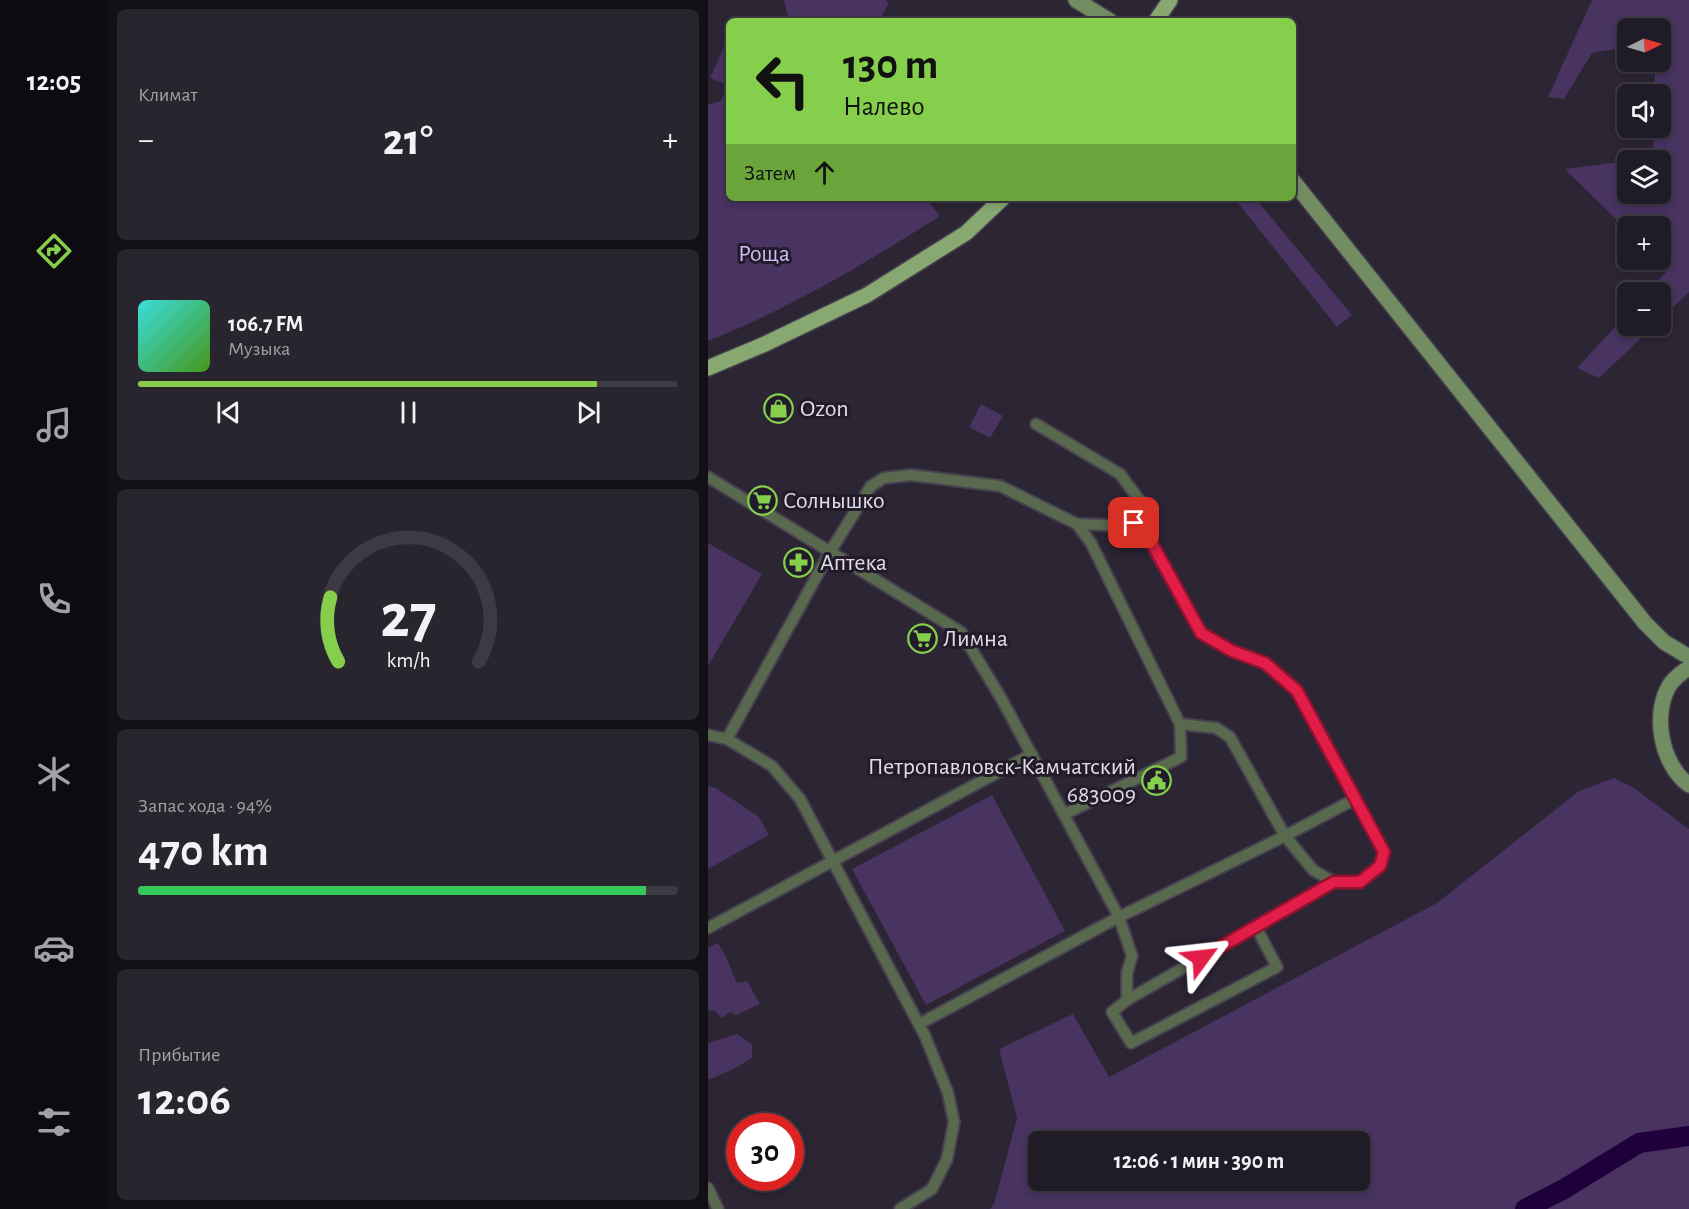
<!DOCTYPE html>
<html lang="ru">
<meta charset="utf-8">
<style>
:root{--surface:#201c27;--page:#28252f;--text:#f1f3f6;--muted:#a2a1a7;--line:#3d3a44;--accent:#85cf4c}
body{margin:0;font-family:"Alegreya Sans",sans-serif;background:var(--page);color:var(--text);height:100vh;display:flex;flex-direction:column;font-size:22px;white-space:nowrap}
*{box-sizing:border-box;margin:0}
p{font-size:20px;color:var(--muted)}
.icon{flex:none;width:33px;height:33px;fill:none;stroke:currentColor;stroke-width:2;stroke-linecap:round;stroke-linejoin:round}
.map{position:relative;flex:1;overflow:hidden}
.panel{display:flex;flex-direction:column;gap:9px;padding:9px;background:#120f15;width:600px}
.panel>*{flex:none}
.hud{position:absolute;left:18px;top:18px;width:570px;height:183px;border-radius:9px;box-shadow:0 3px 9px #0003,0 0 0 2px var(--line);background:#85cf4c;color:#111;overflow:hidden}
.needle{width:39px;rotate:85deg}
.buttons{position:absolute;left:909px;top:18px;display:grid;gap:12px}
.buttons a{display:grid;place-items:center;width:54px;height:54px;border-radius:9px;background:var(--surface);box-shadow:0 3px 9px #0003,0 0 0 2px var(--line);font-size:30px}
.speed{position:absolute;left:18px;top:1113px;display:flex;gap:12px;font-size:30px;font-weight:700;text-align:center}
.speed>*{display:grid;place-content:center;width:78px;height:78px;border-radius:50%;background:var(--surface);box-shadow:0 3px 9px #0003,0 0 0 2px var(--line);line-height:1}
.speed .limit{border:9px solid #d22;background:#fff;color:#111}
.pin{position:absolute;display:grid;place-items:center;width:51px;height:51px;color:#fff;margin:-26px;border-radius:12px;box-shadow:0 3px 9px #0006}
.me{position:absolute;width:66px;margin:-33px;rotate:60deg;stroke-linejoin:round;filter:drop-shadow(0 0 4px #0008)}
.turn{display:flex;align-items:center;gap:21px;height:126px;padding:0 18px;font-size:27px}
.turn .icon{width:78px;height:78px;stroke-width:2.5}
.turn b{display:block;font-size:42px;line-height:51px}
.then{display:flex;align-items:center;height:57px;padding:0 18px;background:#0003;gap:12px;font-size:22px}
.big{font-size:45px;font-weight:700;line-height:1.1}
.panel .widget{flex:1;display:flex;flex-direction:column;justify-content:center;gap:9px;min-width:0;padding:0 21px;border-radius:9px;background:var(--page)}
.panel .dial{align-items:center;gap:0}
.dial svg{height:156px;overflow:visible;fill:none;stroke:var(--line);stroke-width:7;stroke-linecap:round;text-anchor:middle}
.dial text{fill:var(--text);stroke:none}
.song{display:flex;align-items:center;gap:18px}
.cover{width:72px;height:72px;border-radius:9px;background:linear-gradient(135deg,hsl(180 70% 55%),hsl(100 70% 35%))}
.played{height:6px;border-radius:3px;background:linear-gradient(90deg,var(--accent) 85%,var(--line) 85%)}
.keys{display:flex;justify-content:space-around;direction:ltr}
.heat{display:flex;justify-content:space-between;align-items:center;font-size:33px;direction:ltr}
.charge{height:9px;border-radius:4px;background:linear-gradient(90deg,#34c759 94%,var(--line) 0)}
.trip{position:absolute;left:320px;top:1131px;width:342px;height:60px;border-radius:9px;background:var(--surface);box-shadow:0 3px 9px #0003,0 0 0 2px var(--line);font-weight:700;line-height:60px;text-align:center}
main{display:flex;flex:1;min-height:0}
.tabs{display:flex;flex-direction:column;width:108px;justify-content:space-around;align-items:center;background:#0d0b10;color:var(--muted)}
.tabs .icon{width:42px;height:42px}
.tabs .selected{color:var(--accent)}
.tabs b{font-size:27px;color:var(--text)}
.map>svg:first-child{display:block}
.green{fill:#483361;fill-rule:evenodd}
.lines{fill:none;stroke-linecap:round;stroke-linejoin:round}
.river{stroke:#20003b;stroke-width:20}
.street-casing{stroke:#484250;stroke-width:14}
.secondary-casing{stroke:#484250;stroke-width:18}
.primary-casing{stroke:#484250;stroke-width:18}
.street{stroke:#58694e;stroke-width:10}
.secondary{stroke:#728d62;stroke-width:15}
.primary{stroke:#87a971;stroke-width:15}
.route-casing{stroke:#92132f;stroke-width:15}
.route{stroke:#e11d48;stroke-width:10}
.labels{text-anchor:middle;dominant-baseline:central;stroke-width:6;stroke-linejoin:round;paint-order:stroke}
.park-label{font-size:24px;fill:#d1bbf2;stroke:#211b2a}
.poi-label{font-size:24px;fill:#e0dce6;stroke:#211b2a;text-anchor:start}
</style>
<main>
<nav class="tabs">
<b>12:05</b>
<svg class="icon selected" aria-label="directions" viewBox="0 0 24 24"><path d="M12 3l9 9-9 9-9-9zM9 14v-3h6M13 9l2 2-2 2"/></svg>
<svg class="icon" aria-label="music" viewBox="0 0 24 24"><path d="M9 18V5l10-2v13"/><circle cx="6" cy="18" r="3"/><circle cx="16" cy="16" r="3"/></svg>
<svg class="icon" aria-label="phone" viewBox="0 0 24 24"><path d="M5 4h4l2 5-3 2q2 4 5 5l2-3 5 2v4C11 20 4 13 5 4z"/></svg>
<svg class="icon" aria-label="climate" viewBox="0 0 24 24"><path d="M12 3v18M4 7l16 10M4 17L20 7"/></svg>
<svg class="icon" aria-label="car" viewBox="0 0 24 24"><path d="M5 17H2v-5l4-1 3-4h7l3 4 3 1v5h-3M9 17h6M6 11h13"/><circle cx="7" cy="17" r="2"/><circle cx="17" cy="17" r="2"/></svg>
<svg class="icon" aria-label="filters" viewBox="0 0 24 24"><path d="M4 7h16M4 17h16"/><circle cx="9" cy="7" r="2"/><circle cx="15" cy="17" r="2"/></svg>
</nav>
<section class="panel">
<div class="widget"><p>Климат</p>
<div class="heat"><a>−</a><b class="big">21°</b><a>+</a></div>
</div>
<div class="widget">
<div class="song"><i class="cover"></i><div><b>106.7 FM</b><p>Музыка</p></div></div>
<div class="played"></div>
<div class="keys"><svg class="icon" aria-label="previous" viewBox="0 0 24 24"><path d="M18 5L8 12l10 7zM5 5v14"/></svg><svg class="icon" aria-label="pause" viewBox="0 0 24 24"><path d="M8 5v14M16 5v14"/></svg><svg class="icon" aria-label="next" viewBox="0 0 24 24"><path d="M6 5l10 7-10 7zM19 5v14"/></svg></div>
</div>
<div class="widget dial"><svg viewBox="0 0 100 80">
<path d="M14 69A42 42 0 1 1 86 69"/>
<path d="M14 69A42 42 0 0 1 10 36" stroke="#85cf4c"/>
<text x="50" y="56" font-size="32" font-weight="700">27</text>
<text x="50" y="72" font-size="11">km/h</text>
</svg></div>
<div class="widget"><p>Запас хода · 94%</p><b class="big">470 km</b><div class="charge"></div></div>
<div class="widget"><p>Прибытие</p><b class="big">12:06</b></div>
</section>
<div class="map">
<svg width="981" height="1209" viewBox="0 0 981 1209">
<rect width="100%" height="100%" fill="#2b2534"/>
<g class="green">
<polygon points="76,0 177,0 181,2 172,20 174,21 81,21"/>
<polygon points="884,0 981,0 981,292 953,319 952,292 939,292 960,270 950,260 952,260 952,226 920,226 919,230 857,169 919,161 920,194 952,194 952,160 923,160 945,158 946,128 952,128 952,94 947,94 947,75 945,62 952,62 952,28 920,28 919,47 884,53 856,99 840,97"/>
<path d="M19 40H21V198H173L176 202 184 198H218L232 216C158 263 81 309 0 341V105L13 101 20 85 2 78Z"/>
<polygon points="526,198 547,198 644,315 629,327"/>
<polygon points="919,314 920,326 946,326 891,378 869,368"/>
<polygon points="273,404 295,416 282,438 261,427"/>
<polygon points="0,543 54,574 0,666"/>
<path d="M906 778 926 788 981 829V1209H282L286 1204 309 1118 291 1049 365 1014 401 1077 729 903 871 791ZM330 1142H651V1180H330Z"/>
<polygon points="0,786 8,788 51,817 61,835 0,869"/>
<polygon points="284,795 357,931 218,1005 144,869"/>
<polygon points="10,943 17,955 29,983 39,981 52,1004 28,1015 23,1012 13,1018 6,1010 1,1011 0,1009 0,948"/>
<polygon points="29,1034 44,1044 44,1058 24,1070 0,1080 0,1043"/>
</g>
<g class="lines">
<polyline class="river" points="817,1209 856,1189 931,1143 981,1136"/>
<defs>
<g id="street">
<polyline points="328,424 412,474 432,501 426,523"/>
<polyline points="0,477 253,632 293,698 411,917 424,956 419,973 419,1000 626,882"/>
<polyline points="369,524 400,525 426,523 434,527 493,633 524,651 557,663 589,691 676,852 672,866 652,882 626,882 605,870 577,836 522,737 508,728 472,724"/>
<polyline points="0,735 19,739 64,766 92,799 217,1036 240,1093 246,1122 239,1159 224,1189 192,1209"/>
<polyline points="19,739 122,552 163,486 176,478 203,475 292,486 369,524 383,543 472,724 473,757 357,814"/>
<polyline points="0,928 324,754"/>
<polyline points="419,1000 404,1012 423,1043 569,967 548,927"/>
<polyline points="211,1024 411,917 577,836 647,799"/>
<polyline points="0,1188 10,1209"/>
</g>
<g id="secondary">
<polyline points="368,0 402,21"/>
<polyline points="585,181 937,623 956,642 981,657"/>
<path d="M981 668C974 672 968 677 963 683 943 712 953 765 981 785"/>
</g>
<g id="primary">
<polyline points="448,21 462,0"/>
<polyline points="0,368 57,344 159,295 258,233 295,198"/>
</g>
</defs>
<use href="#street" class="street-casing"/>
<use href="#secondary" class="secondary-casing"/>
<use href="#primary" class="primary-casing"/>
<use href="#street" class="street"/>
<use href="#secondary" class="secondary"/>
<use href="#primary" class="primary"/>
</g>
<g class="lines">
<defs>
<polyline id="route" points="426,523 435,527 493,633 524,651 557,663 589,691 676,852 672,866 652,882 626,882 493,958"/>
</defs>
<use href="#route" class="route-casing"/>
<use href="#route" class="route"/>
</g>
<defs>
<symbol id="shop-ring" viewBox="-11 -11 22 22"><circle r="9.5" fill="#211b2a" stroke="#85cf4c" stroke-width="1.5"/><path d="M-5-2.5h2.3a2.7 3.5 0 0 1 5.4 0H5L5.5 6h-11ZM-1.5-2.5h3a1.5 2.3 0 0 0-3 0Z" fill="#85cf4c"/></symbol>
<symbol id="supermarket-ring" viewBox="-11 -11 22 22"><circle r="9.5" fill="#211b2a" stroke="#85cf4c" stroke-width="1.5"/><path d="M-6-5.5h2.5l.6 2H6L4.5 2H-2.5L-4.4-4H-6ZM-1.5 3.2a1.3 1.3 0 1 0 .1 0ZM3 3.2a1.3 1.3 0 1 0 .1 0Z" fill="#85cf4c"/></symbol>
<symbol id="pharmacy-ring" viewBox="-11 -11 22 22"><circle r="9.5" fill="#211b2a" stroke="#85cf4c" stroke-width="1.5"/><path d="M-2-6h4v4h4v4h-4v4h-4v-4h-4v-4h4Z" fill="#85cf4c"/></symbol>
<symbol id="civic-ring" viewBox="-11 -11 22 22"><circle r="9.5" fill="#211b2a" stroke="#85cf4c" stroke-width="1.5"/><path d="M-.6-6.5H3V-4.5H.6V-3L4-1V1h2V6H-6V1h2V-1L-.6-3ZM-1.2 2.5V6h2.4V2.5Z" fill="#85cf4c"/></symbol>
</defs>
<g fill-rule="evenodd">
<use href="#shop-ring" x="54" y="392" width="33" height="33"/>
<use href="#supermarket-ring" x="38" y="484" width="33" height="33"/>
<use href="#pharmacy-ring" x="74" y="546" width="33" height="33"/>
<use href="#supermarket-ring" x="198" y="622" width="33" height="33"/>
<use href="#civic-ring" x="432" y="764" width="33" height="33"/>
</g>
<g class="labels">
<g class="park-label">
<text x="56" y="254">Роща</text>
</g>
<g class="poi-label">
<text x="92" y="409">Ozon</text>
<text x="75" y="501">Солнышко</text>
<text x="112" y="563">Аптека</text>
<text x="235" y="639">Лимна</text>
<text x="428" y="767" text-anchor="end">Петропавловск-Камчатский<tspan x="428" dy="28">683009</tspan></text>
</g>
</g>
</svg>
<div class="buttons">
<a><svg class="needle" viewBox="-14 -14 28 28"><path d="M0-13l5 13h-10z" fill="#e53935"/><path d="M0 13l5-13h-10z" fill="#a2a1a7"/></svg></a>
<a><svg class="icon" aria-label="sound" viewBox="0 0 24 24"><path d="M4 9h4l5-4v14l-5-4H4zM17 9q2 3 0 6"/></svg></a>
<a><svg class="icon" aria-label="layers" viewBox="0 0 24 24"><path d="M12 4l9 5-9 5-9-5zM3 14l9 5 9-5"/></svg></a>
<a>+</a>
<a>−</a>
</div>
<div class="speed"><div class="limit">30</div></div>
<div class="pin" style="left:426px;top:523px;background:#d93025"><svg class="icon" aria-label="arrive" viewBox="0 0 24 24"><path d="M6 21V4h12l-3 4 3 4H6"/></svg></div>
<svg class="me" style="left:493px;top:958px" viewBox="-20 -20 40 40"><path d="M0-17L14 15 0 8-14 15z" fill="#e11d48" stroke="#fff" stroke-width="4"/></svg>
<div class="trip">12:06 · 1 мин · 390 m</div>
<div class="hud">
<div class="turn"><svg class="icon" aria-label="left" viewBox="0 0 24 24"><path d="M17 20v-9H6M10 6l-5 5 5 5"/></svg><div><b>130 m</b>Налево</div></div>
<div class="then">Затем<svg class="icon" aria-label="ahead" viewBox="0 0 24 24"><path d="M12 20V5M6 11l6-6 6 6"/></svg></div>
</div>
</div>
</main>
